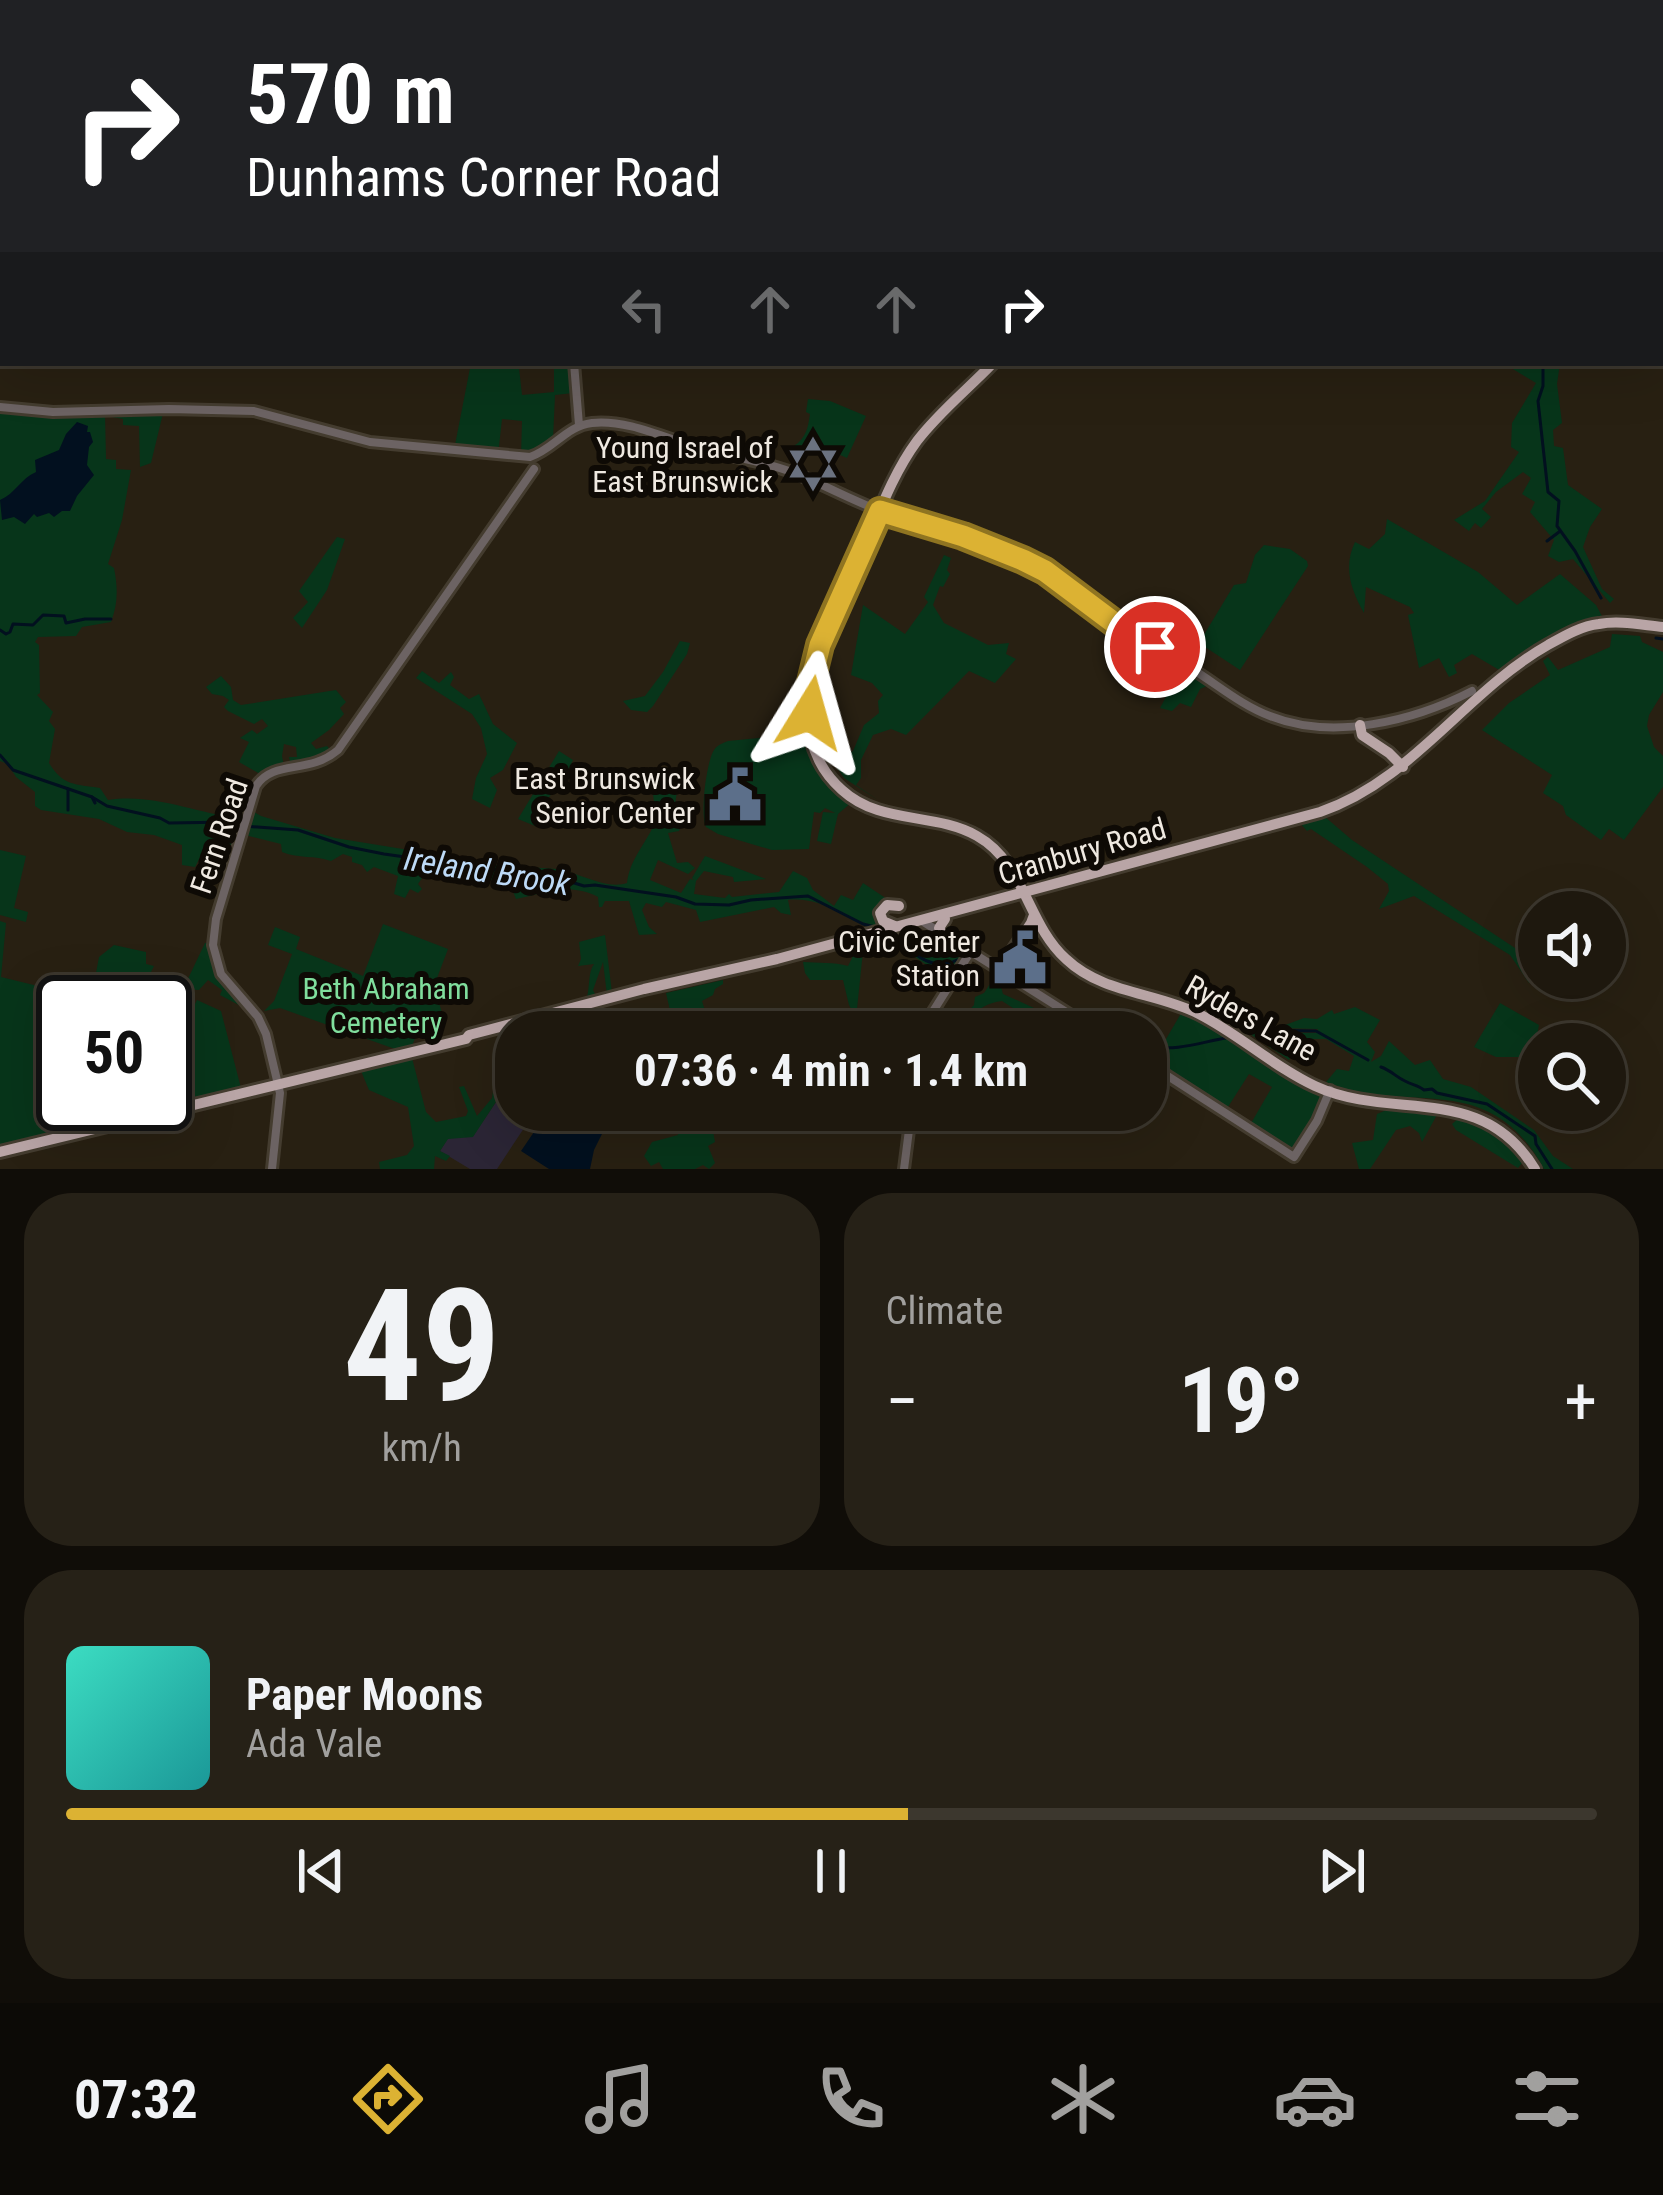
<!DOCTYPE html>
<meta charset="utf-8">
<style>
:root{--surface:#1e180e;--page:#262117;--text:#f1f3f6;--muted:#a1a09e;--line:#3c372e;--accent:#dcb233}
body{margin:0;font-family:"Roboto Condensed",sans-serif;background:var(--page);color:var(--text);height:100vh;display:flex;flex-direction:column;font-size:45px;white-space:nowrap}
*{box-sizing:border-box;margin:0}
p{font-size:39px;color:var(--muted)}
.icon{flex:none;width:66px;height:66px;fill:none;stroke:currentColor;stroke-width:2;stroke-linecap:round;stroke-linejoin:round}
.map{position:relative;height:1169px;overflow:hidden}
.details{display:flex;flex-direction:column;gap:24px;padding:24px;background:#100d08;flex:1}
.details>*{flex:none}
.banner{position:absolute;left:0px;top:0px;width:1665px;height:366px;box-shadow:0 12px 48px #0002,0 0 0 3px var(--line);background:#202124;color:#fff;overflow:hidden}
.tools{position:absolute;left:1518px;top:891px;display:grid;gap:24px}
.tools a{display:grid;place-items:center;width:108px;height:108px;border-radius:50%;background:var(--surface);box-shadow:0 12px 48px #0002,0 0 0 3px var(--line);font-size:60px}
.speed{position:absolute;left:36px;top:975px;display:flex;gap:24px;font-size:60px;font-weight:700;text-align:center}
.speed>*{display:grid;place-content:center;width:156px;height:156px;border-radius:50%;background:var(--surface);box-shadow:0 12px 48px #0002,0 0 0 3px var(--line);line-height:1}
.speed .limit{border:6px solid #111;border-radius:18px;background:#fff;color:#111}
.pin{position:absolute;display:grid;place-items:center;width:102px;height:102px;color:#fff;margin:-51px;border:6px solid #fff;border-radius:50%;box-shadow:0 3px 12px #0007}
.me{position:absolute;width:132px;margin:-66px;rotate:8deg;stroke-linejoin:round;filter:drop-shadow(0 0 9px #0008)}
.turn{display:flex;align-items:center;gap:42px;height:252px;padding:0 48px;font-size:54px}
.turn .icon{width:156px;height:156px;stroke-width:2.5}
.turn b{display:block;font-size:84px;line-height:102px}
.lanes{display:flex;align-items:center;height:114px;padding:0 48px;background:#0003;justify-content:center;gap:60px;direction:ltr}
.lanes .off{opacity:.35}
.big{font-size:90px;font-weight:700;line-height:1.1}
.details .card{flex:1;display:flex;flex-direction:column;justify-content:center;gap:18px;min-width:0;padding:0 42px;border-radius:48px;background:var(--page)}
.details .dial{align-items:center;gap:0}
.dial b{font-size:156px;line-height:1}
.song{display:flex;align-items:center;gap:36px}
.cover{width:144px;height:144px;border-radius:18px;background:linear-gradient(135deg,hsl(170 70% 55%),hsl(180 70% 35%))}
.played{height:12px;border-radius:6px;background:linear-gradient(90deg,var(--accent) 55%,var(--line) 55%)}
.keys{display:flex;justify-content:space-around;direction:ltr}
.heat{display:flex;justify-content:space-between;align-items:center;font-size:66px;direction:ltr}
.details .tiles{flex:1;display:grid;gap:24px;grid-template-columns:1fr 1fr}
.card:last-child{grid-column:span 2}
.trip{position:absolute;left:495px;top:1011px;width:672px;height:120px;border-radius:48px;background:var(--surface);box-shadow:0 12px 48px #0002,0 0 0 3px var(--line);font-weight:700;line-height:120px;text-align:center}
.tabs{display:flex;height:192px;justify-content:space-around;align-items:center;background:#0c0a06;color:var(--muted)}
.tabs .icon{width:84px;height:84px}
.tabs .active{color:var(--accent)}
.tabs b{font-size:54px;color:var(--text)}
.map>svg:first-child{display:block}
.industrial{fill:#2b2535}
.green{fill:#07351a}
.water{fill:#02101f}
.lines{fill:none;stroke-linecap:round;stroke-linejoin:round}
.stream{stroke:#02101f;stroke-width:3}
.minor-casing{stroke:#443c2f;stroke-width:14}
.major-casing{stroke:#443c2f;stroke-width:16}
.highway-casing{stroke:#443c2f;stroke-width:20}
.minor{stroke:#6c6363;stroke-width:8}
.major{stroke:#b9a5a6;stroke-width:10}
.highway{stroke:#d7c0c0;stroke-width:14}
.rail-casing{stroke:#aba49a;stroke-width:8}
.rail{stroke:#0e0a05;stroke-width:3;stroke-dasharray:9;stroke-linecap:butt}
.route-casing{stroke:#8f7421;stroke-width:30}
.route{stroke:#dcb233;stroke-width:21}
.labels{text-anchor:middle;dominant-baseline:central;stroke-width:12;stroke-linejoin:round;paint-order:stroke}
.poi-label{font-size:30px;fill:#efe9e1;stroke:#0e0a05;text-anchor:end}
.street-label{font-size:30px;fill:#efe9e1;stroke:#0e0a05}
.park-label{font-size:30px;fill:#80de9d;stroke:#0e0a05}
.water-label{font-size:33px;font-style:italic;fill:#bddaf7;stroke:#0e0a05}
</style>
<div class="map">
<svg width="1663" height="1169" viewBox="0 0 1663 1169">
<rect width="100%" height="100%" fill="#282012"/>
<polygon class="industrial" points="513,1077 516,1079 516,1110 536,1110 497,1169 470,1169 440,1151 448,1138 473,1136"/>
<g class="green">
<polygon points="0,0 354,0 356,3 3,3 3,270 0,276"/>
<polygon points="471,363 524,363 525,367 519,368 522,395 554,392 554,363 570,363 573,393 555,395 553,439 546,445 521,456 522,421 502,419 498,455 454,450"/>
<polygon points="1503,363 1560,363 1557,384 1562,423 1553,430 1554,446 1563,448 1568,485 1602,509 1590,527 1583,547 1602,589 1614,599 1610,603 1573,559 1559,562 1548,556 1554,540 1530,512 1535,502 1522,494 1531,478 1523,472 1496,492 1482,509 1491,517 1481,528 1475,523 1469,531 1454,520 1485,501 1519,452 1511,447 1512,423 1536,383"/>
<path d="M808 399 830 401 866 416 847 458 831 451 828 457 812 451 804 454 794 446C806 438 808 428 810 414L806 412Z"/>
<polygon points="164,409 151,463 140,467 139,426 123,425 123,419 112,417 112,410"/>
<path d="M0 410 53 415 105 414 106 459 116 460V469L131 470 122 520 108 564 114 568C118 588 118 604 111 622L82 627 76 636 38 637 35 642 39 645 40 693 37 695 53 712 49 721 55 729 49 763C63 786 75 784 100 788L108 800C155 793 194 813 239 818L234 845 207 844 195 867 182 865V845L154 835 127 832 99 819 41 810 35 806V792L16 777 8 764 0 761Z"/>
<path d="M1387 519 1478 572 1517 605 1560 574 1596 605 1603 618C1565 624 1530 648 1501 671L1472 654 1454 665 1457 673 1449 677 1439 658 1419 668 1408 615 1414 613 1410 607 1366 587 1364 613C1351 590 1343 567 1355 542L1369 549 1385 534Z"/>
<polygon points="337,537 345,539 327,590 302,628 293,618 308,602 299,591"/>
<polygon points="1264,545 1290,549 1307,561 1308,566 1240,670 1199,643 1234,585 1246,583 1255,555"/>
<polygon points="944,555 951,558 947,570 950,574 943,587 940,586 933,605 944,623 988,645 1009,643 1006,654 1016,659 995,683 969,671 906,735 891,729 873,735 861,760 861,778 856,785 878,800 844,778 833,762 853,751 864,725 879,713 878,701 883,695 872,683 851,675 863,605 905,634 928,602 924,597"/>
<polygon points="1612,634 1640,636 1642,642 1663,652 1663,692 1649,715 1647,726 1654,747 1663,756 1663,787 1624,840 1609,829 1601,840 1566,815 1563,806 1543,793 1552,775 1482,730 1509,703 1550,675 1543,661 1548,657 1558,670 1610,647"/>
<polygon points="680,641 690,643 687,654 653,706 647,712 631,710 623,701 645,696 663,672"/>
<polygon points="1182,667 1209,685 1200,689 1191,707 1180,703 1172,711 1160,708"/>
<polygon points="422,671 439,683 451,672 454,677 450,685 469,699 479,694 493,724 517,743 503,770 490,778 497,790 490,808 472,799 476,778 487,754 481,728 472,714 416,678"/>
<polygon points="221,676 231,687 233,700 241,705 336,690 346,702 340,708 344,714 329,730 311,743 316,749 327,746 333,753 291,766 289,757 297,757 296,747 284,744 282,756 284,766 260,774 239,762 249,742 240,738 252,730 257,734 268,726 262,719 254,724 228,711 224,707 229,700 223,696 212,694 206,687"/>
<path d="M812 733 817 753 852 802 838 814 831 844 817 841 823 812 835 813 825 808 820 813 814 812 809 849 772 850 718 834 706 827C700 813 706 769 712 754 716 745 719 745 728 741Z"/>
<polygon points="559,751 573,760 566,775 543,805 545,812 540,828 518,819"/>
<path d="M667 774 678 784 673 819 682 822 679 831 668 833 677 863 688 862 695 868 688 874 658 860 650 880 681 893 690 879 694 880 692 878 705 856 766 879 734 882 733 877 704 871 696 881 694 894 725 898 729 894 732 897 779 892 793 871 807 878 813 890 834 906 841 895 853 900 863 883 890 901 881 928C848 921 823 896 788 900L791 915 781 913 774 907 700 922 696 910 666 902 662 907 646 903 642 910 649 927 657 934 639 935 629 901H605L602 907H599L598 897C571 882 545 893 516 899L509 881 480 879 435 867 431 879 422 878 418 884 422 889 418 893 410 889 405 898 394 894 398 876 374 867 367 872 362 865 352 862V857L343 854 331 861C314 855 300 859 282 852L281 844 241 834 249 809 261 816 335 838 409 850 436 861 557 869C580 873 606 890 627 883 630 860 643 847 653 827 659 815 652 801 653 787Z"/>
<polygon points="1324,816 1352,840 1518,950 1539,967 1529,983 1510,955 1414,896 1379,909 1389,891 1388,884 1367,867 1311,829 1307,831 1299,822"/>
<polygon points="0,850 26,856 14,908 28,912 26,922 0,915"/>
<polygon points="0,921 6,923 1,977 91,999 99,957 114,945 146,952 146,964 154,966 149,976 185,985 205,943 214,943 220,969 248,1010 220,995 222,990 208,980 199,990 167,988 164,1002 63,1002 63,1104 165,1104 165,1003 175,1013 189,1016 197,1000 221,1011 241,1088 0,1146"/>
<polygon points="383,924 448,949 434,986 443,1016 422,1020 412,1046 395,1049 280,1008 264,1011 274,1001 292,954 268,945 275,927 300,937 296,949 363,976"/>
<polygon points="910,933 913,938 932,948 940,936 965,954 957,968 934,970 896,944 893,937"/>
<path d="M605 935 612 993 607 995 603 962 593 990 595 994H604V996L590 999 587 997C590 986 588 972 594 964L578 966 581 959 579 942Z"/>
<path d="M863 951 857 1009 861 1017 886 1025 857 1032 860 1025 849 1005 843 980H810L805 973 803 962C818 963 834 962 848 966L855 952Z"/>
<polygon points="723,980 723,984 715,989 713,995 702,1001 712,1032 675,1032 666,993"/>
<path d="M992 981 1001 987 1003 994 1034 1008 1036 1016 1033 1021 1002 1001C983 1003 970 1014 963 1032H941L928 1023 932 1018 943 1024 949 1022 951 1018 961 1019 974 1005 975 997 984 993Z"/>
<polygon points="1500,1003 1539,1025 1535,1046 1538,1049 1538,1057 1496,1057 1474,1047"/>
<path d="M1355 1007 1380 1020 1367 1042 1375 1052 1371 1062 1381 1056 1389 1041 1415 1065 1430 1060 1443 1079 1471 1087 1534 1130 1553 1156 1573 1169H1544C1488 1067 1411 1116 1326 1082L1337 1069 1349 1071 1354 1056 1326 1039H1301L1289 1060 1247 1032 1316 1033 1318 1029 1277 1028 1304 1018 1317 1019 1332 1010 1334 1014Z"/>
<polygon points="1183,1010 1323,1094 1314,1120 1292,1152 1250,1125 1272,1087 1249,1074 1226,1110 1152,1063"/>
<polygon points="412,1058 426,1112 436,1122 466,1116 468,1111 459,1087 464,1086 477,1116 492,1098 493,1091 503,1081 509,1082 473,1137 448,1139 440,1151 450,1156 446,1161 435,1156 434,1169 380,1169 379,1162 407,1155 414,1146 408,1107 369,1090 361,1071"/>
<polygon points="1389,1109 1438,1113 1422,1142 1419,1133 1410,1126 1396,1130 1370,1169 1359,1169 1352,1143 1373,1140 1377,1114"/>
<polygon points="1459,1118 1498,1135 1523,1162 1518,1168 1456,1130 1452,1124"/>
<polygon points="692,1121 694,1130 712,1126 715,1142 708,1146 715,1163 709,1169 703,1165 695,1169 663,1169 659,1162 651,1166 644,1156 652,1142 678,1135 676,1124"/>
</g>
<g class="water">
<path d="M77 422 88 426 87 432H90L93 442 89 447 87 465 94 475 77 496 70 511H62L54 517 49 513 37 517 34 514 25 524 14 517 2 520 0 500C15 494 21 478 36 472L35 460 59 450 66 434Z"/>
<polygon points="549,1110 586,1110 607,1124 594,1150 590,1169 549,1169 521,1151"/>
</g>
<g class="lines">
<g class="stream">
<polyline points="33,0 36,3"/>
<polyline points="329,0 331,3"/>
<polyline points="442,0 447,3"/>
<polyline points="0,109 3,110"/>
<polyline points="1662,228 1663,227"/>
<polyline points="1543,363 1543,386 1538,401 1548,492 1559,501 1557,526 1575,551 1601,598"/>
<polyline points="1547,541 1559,532"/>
<polyline points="0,630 6,634 10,632 13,624 33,625 43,615 64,616 66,623 85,619 111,619"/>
<polyline points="1656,638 1663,639"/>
<polyline points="0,755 13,770 92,797 95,803"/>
<polyline points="92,797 107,806 160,818 169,823 232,822 244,826 298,830 349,847 384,854 511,872 520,877 543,875 558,882 571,882 584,886 595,885 676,897 695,904 729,905 751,900 808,896 863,924 879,928"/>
<polyline points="68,810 68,789"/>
<path d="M897 939C915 955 933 972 957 960"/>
<polyline points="1077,1014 1120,1032"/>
<polyline points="1243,1030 1316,1031 1368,1060"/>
<path d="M1151 1046C1174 1052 1202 1042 1226 1038"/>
<path d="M1381 1067C1392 1071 1396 1077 1405 1081 1412 1085 1418 1085 1424 1090L1432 1089 1437 1093 1487 1104 1535 1136 1536 1144 1552 1169"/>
</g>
<defs>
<g id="minor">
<polyline points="391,0 392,3"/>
<polyline points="1161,0 1163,3"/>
<polyline points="1662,239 1663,239"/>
<polyline points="574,363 579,425"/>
<path d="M0 407 53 412 169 409 254 411 370 442 530 457C554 449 566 426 592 423 630 419 670 441 706 450 735 458 767 462 794 473 825 485 855 502 886 513 932 529 979 539 1024 560 1054 575 1079 598 1106 617 1133 637 1164 652 1192 669 1218 685 1241 705 1270 716 1333 741 1414 721 1472 691"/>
<polyline points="922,921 1098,1032"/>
<polyline points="920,1032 971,951"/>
<polyline points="1146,1062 1294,1157 1317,1121 1330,1090"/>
<path d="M272 1169 280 1093 266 1034 258 1017 221 974 213 945 216 919 256 786C274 759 309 775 338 750L534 469"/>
<polyline points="904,1169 909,1130 906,1110"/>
</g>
<g id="major">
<polyline points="1265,3 1268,0"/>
<path d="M993 363C968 389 939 412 917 441 892 475 878 516 861 555 832 623 770 726 842 790 880 825 935 812 977 836 1025 863 1027 924 1066 959 1103 994 1156 992 1199 1014 1240 1035 1274 1067 1315 1086 1393 1122 1481 1081 1535 1169"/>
<polyline points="1360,725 1362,735 1389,753 1403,767"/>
<polyline points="895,926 883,921 880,913 887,905 899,906"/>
<polyline points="942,933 939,928 945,919"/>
<polyline points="1000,970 1031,923 1034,915"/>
<polyline points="518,1027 533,1032"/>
<path d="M0 1152 466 1039 469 1035 644 989 777 959 1320 812C1412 781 1465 692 1548 645 1564 636 1581 626 1599 624 1619 620 1642 625 1663 627"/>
</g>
<g id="highway">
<polyline points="716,3 725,0"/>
<polyline points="736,3 744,0"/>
<polyline points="757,3 765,0"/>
<polyline points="776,3 784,0"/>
<polyline points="0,293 3,291"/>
<polyline points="0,320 3,318"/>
</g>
</defs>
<use href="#minor" class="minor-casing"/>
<use href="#major" class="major-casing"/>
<use href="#highway" class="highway-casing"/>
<use href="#minor" class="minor"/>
<use href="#major" class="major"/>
<use href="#highway" class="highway"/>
<defs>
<g id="rail">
<polyline points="1607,0 1609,3"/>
<polyline points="1662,67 1663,68"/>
</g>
</defs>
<use href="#rail" class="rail-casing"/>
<use href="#rail" class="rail"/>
</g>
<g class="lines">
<defs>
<polyline id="route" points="810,713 810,686 820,645 880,511 963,536 1023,560 1045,571 1117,625 1155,647"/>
</defs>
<use href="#route" class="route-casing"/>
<use href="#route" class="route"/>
</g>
<defs>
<symbol id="synagogue-bare" viewBox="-9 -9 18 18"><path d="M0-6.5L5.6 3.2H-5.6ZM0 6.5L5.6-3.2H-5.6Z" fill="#6b7280" stroke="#0e0a05" stroke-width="2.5" paint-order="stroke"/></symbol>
<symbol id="civic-bare" viewBox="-9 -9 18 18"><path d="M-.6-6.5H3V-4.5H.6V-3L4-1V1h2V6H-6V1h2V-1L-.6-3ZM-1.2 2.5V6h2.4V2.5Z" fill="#5c6f8a" stroke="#0e0a05" stroke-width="2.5" paint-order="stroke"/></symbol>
</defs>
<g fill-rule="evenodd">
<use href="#synagogue-bare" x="775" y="426" width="76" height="76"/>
<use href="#civic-bare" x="697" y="757" width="76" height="76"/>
<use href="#civic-bare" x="982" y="920" width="76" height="76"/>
</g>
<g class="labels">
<g class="poi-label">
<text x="773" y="447">Young Israel of<tspan x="773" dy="34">East Brunswick</tspan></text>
<text x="695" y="778">East Brunswick<tspan x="695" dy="34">Senior Center</tspan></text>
<text x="980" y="941">Civic Center<tspan x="980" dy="34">Station</tspan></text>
</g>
<g class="street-label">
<text transform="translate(219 836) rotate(-71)">Fern Road</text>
<text transform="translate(1082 851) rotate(-16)">Cranbury Road</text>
<text transform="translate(1251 1018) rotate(29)">Ryders Lane</text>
</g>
<g class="park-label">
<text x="386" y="988">Beth Abraham<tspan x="386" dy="34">Cemetery</tspan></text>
</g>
<g class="water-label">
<text transform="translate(487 871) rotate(9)">Ireland Brook</text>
</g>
</g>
</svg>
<div class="tools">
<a><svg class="icon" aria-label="sound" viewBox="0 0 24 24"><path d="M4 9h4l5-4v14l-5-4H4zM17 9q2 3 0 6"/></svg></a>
<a><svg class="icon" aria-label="search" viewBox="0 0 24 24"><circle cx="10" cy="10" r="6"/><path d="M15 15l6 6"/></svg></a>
</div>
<div class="speed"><div class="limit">50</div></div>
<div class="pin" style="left:1155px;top:647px;background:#d93025"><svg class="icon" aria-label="arrive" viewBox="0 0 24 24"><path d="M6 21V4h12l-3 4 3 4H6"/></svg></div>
<svg class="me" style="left:810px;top:713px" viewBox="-20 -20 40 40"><path d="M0-17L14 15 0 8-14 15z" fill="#dcb233" stroke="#fff" stroke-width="4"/></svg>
<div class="trip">07:36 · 4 min · 1.4 km</div>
<div class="banner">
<div class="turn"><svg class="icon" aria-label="right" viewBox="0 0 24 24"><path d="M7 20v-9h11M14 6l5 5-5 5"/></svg><div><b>570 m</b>Dunhams Corner Road</div></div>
<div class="lanes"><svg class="icon off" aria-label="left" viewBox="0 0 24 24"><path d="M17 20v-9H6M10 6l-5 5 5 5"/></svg><svg class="icon off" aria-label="ahead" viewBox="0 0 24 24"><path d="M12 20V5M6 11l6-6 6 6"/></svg><svg class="icon off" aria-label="ahead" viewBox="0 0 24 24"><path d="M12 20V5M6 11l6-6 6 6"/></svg><svg class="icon" aria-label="right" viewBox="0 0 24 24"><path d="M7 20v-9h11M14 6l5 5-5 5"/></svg></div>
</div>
</div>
<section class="details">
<div class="tiles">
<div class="card dial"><b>49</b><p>km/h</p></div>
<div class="card"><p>Climate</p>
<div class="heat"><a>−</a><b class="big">19°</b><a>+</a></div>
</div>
<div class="card">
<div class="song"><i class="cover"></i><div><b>Paper Moons</b><p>Ada Vale</p></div></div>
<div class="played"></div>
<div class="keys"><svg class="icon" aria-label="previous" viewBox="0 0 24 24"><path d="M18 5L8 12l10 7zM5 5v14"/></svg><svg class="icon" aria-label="pause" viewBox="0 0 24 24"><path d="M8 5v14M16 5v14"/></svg><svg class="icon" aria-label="next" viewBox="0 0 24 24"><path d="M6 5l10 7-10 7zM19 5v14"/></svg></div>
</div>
</div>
</section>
<nav class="tabs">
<b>07:32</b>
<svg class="icon active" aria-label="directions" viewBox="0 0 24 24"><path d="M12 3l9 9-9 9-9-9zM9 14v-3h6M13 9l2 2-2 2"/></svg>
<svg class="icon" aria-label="music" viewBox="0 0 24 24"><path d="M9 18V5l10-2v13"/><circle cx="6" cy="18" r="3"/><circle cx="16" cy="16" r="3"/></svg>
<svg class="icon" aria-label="phone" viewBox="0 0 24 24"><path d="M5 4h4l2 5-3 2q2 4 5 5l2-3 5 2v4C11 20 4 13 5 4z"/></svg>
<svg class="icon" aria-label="climate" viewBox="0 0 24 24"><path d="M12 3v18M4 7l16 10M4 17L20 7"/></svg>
<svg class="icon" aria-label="car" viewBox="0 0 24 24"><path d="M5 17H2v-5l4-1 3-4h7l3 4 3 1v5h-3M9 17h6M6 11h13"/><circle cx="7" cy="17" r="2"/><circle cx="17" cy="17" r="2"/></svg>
<svg class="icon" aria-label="filters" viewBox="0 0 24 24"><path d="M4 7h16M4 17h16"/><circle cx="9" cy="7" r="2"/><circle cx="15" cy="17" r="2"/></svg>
</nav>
